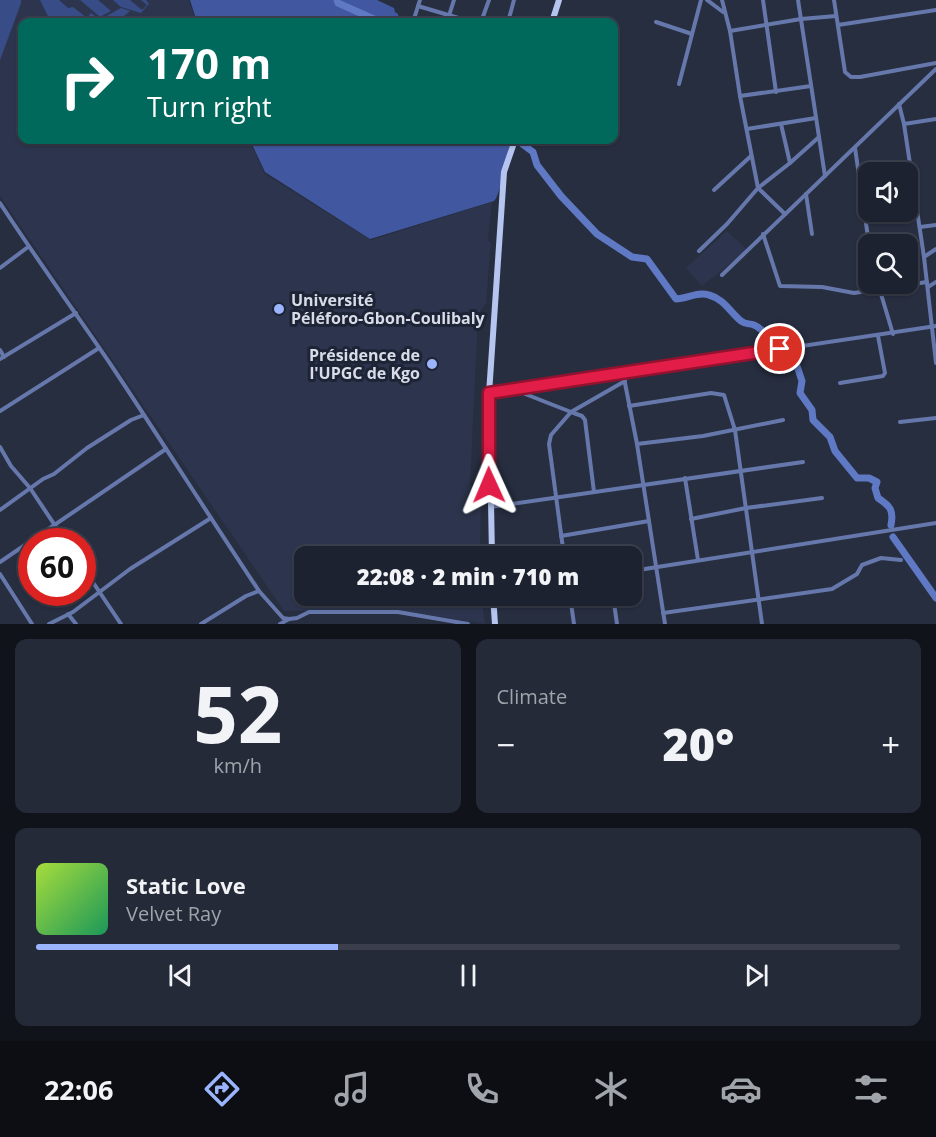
<!DOCTYPE html>
<meta charset="utf-8">
<style>
:root{--surface:#1d2230;--page:#252a38;--text:#f1f3f6;--muted:#a0a4ab;--line:#3b3f4c;--accent:#9ab5fd}
body{margin:0;font-family:"Open Sans",sans-serif;background:var(--page);color:var(--text);height:100vh;display:flex;flex-direction:column;font-size:22px;white-space:nowrap}
*{box-sizing:border-box;margin:0}
p{font-size:20px;color:var(--muted)}
.icon{flex:none;width:33px;height:33px;fill:none;stroke:currentColor;stroke-width:2;stroke-linecap:round;stroke-linejoin:round}
.map{position:relative;height:624px;overflow:hidden}
.drawer{display:flex;flex-direction:column;gap:15px;padding:15px;background:#10131a;flex:1}
.drawer>*{flex:none}
.top-card{position:absolute;left:18px;top:18px;width:600px;height:126px;border-radius:12px;box-shadow:0 2px 4px #0004,0 0 0 2px var(--line);background:#00695c;color:#fff;overflow:hidden}
.controls{position:absolute;left:858px;top:162px;display:grid;gap:12px}
.controls a{display:grid;place-items:center;width:60px;height:60px;border-radius:12px;background:var(--surface);box-shadow:0 2px 4px #0004,0 0 0 2px var(--line);font-size:30px}
.speed{position:absolute;left:18px;top:528px;display:flex;gap:12px;font-size:30px;font-weight:700;text-align:center}
.speed>*{display:grid;place-content:center;width:78px;height:78px;border-radius:50%;background:var(--surface);box-shadow:0 2px 4px #0004,0 0 0 2px var(--line);line-height:1}
.speed .limit{border:9px solid #d22;background:#fff;color:#111}
.pin{position:absolute;display:grid;place-items:center;width:51px;height:51px;color:#fff;margin:-26px;border:3px solid #fff;border-radius:50%;box-shadow:0 2px 6px #0007}
.me{position:absolute;width:66px;margin:-33px;rotate:359deg;stroke-linejoin:round;filter:drop-shadow(0 0 4px #0008)}
.turn{display:flex;align-items:center;gap:21px;height:126px;padding:0 30px;font-size:27px}
.turn .icon{width:78px;height:78px;stroke-width:2.5}
.turn b{display:block;font-size:42px;line-height:51px}
.big{font-size:45px;font-weight:800;line-height:1.1}
.drawer .widget{flex:1;display:flex;flex-direction:column;justify-content:center;gap:9px;min-width:0;padding:0 21px;border-radius:12px;background:var(--page)}
.drawer .dial{align-items:center;gap:0}
.dial b{font-size:78px;line-height:1}
.song{display:flex;align-items:center;gap:18px}
.cover{width:72px;height:72px;border-radius:9px;background:linear-gradient(135deg,hsl(80 70% 55%),hsl(150 70% 35%))}
.played{height:6px;border-radius:3px;background:linear-gradient(90deg,var(--accent) 35%,var(--line) 35%)}
.keys{display:flex;justify-content:space-around;direction:ltr}
.heat{display:flex;justify-content:space-between;align-items:center;font-size:33px;direction:ltr}
.drawer .tiles{flex:1;display:grid;gap:15px;grid-template-columns:1fr 1fr}
.widget:last-child{grid-column:span 2}
.trip{position:absolute;left:294px;top:546px;width:348px;height:60px;border-radius:12px;background:var(--surface);box-shadow:0 2px 4px #0004,0 0 0 2px var(--line);font-weight:800;line-height:60px;text-align:center}
.dock{display:flex;height:96px;justify-content:space-around;align-items:center;background:#0c0e13;color:var(--muted)}
.dock .icon{width:42px;height:42px}
.dock .active{color:var(--accent)}
.dock b{font-size:27px;color:var(--text)}
.map>svg:first-child{display:block}
.built{fill:#2c354d}
.green{fill:#384c87}
.forest{fill:#4158a1}
.lines{fill:none;stroke-linecap:round;stroke-linejoin:round}
.river{stroke:#5f79c5;stroke-width:7}
.minor{stroke:#6678ab;stroke-width:4}
.primary{stroke:#b5c5ef;stroke-width:6}
.route-casing{stroke:#92132f;stroke-width:15}
.route{stroke:#e11d48;stroke-width:10}
.poi-dot{fill:#9ab5fd;stroke:#1d2435;stroke-width:2}
.labels{text-anchor:middle;dominant-baseline:central;stroke-width:6;stroke-linejoin:round;paint-order:stroke}
.poi-label{font-size:16px;font-weight:bold;fill:#d7dce8;stroke:#1d2435;text-anchor:start}
</style>
<div class="map">
<svg width="936" height="624" viewBox="0 0 936 624">
<rect width="100%" height="100%" fill="#272e40"/>
<g class="built">
<polygon points="0,0 189,0 196,22 22,22 22,140 249,140 265,174 371,240 492,202 488,241 491,242 486,303 478,315 470,485 481,493 480,556 304,556 304,596 481,596 485,624 397,610 284,611 0,196"/>
<polygon points="727,231 747,250 702,286 686,268"/>
</g>
<g class="green">
<polygon points="0,0 21,0 21,3 0,60"/>
<polygon points="40,0 59,0 68,8 73,7 87,18 91,13 99,19 92,22 51,22"/>
<polygon points="80,0 98,0 111,11 100,17"/>
<polygon points="113,0 130,0 142,10 147,5 141,0 146,0 149,4 141,13 121,7"/>
<polygon points="121,8 130,11 117,22 105,22 101,19"/>
</g>
<g class="forest">
<polygon points="190,0 377,0 394,8 395,12 398,14 400,22 197,22"/>
<path d="M250 140H511C507 153 501 194 494 201L370 239 265 172Z"/>
</g>
<g class="lines">
<g class="river">
<polyline points="337,0 338,3 376,20 377,22"/>
<path d="M517 140 533 152 537 165 561 196 597 234 632 257 647 259 676 299C687 299 698 291 709 295 724 299 730 312 741 321 746 325 749 323 754 325 766 330 772 344 783 349L792 364 797 366 802 381 800 393 812 410 813 420 830 437 835 451 857 478H869L877 482 875 488 878 498C890 506 894 510 891 525"/>
<polyline points="893,537 936,598"/>
</g>
<g class="minor">
<polyline points="707,0 723,12"/>
<polyline points="722,0 730,31 740,96 758,188 785,214"/>
<polyline points="763,0 776,92"/>
<polyline points="798,0 825,176"/>
<polyline points="834,0 845,72 851,77 860,77 936,63"/>
<polyline points="418,6 472,22"/>
<polyline points="413,22 420,0"/>
<polyline points="447,22 454,0"/>
<polyline points="481,22 489,0"/>
<polyline points="508,22 514,0"/>
<polyline points="656,22 692,34"/>
<polyline points="838,25 936,10"/>
<polyline points="730,31 801,19 836,16"/>
<polyline points="679,84 701,0"/>
<polyline points="740,96 811,86"/>
<polyline points="899,104 904,124 924,257 936,363"/>
<polyline points="781,124 790,163"/>
<polyline points="904,124 936,119"/>
<polyline points="747,129 816,118"/>
<polyline points="855,148 869,244"/>
<polyline points="861,185 868,184"/>
<polyline points="714,190 751,156"/>
<polyline points="806,194 812,234"/>
<path d="M0 203C36 258 74 311 111 365 161 440 209 516 259 591L283 618 289 619"/>
<polyline points="920,227 936,225"/>
<polyline points="763,234 780,286 822,287 854,293 927,282"/>
<polyline points="699,251 727,224 758,188 790,163 819,137"/>
<polyline points="924,257 936,249"/>
<polyline points="0,268 28,247"/>
<polyline points="722,275 936,69"/>
<polyline points="878,284 893,334"/>
<polyline points="928,287 936,282"/>
<polyline points="0,350 4,357"/>
<polyline points="0,359 76,313"/>
<polyline points="623,373 637,444 665,624"/>
<polyline points="840,383 883,376 885,373 878,336"/>
<polyline points="515,390 571,412 625,381"/>
<polyline points="489,393 936,326"/>
<polyline points="629,406 711,393 724,395 735,430 762,624"/>
<polyline points="0,411 99,348"/>
<polyline points="900,422 936,418"/>
<polyline points="637,444 703,436 783,420"/>
<polyline points="0,447 11,466 30,488 66,542"/>
<polyline points="685,478 698,560"/>
<polyline points="490,507 803,462"/>
<polyline points="0,510 43,479 54,474 87,448 131,420 144,415"/>
<polyline points="691,519 746,508 822,498"/>
<polyline points="561,536 649,521"/>
<polyline points="564,556 549,444 551,435 571,412 582,416 585,420 594,492"/>
<polyline points="0,562 166,449"/>
<polyline points="82,566 121,624"/>
<polyline points="632,571 936,523"/>
<polyline points="0,574 32,624"/>
<polyline points="570,596 574,624"/>
<polyline points="613,596 617,624"/>
<polyline points="663,613 832,589 857,574 862,565 881,558 901,560"/>
<polyline points="68,614 76,624"/>
<polyline points="49,624 73,612 130,569 211,518"/>
<polyline points="201,624 246,596 259,591"/>
<polyline points="280,624 289,619 297,618 309,612 398,612 468,624"/>
</g>
<g class="primary">
<polyline points="552,22 559,0"/>
<polyline points="492,556 489,394 504,172 515,140"/>
<polyline points="493,596 495,624"/>
</g>
</g>
<g class="lines">
<defs>
<polyline id="route" points="489,485 489,393 780,349"/>
</defs>
<use href="#route" class="route-casing"/>
<use href="#route" class="route"/>
</g>
<g class="poi-dot">
<circle cx="279" cy="309" r="6"/>
<circle cx="432" cy="364" r="6"/>
</g>
<g class="labels">
<g class="poi-label">
<text x="291" y="300">Université<tspan x="291" dy="18">Péléforo-Gbon-Coulibaly</tspan></text>
<text x="420" y="355" text-anchor="end">Présidence de<tspan x="420" dy="18">l'UPGC de Kgo</tspan></text>
</g>
</g>
</svg>
<div class="controls">
<a><svg class="icon" aria-label="sound" viewBox="0 0 24 24"><path d="M4 9h4l5-4v14l-5-4H4zM17 9q2 3 0 6"/></svg></a>
<a><svg class="icon" aria-label="search" viewBox="0 0 24 24"><circle cx="10" cy="10" r="6"/><path d="M15 15l6 6"/></svg></a>
</div>
<div class="speed"><div class="limit">60</div></div>
<div class="pin" style="left:780px;top:349px;background:#d93025"><svg class="icon" aria-label="arrive" viewBox="0 0 24 24"><path d="M6 21V4h12l-3 4 3 4H6"/></svg></div>
<svg class="me" style="left:489px;top:485px" viewBox="-20 -20 40 40"><path d="M0-17L14 15 0 8-14 15z" fill="#e11d48" stroke="#fff" stroke-width="4"/></svg>
<div class="trip">22:08 · 2 min · 710 m</div>
<div class="top-card">
<div class="turn"><svg class="icon" aria-label="right" viewBox="0 0 24 24"><path d="M7 20v-9h11M14 6l5 5-5 5"/></svg><div><b>170 m</b>Turn right</div></div>
</div>
</div>
<section class="drawer">
<div class="tiles">
<div class="widget dial"><b>52</b><p>km/h</p></div>
<div class="widget"><p>Climate</p>
<div class="heat"><a>−</a><b class="big">20°</b><a>+</a></div>
</div>
<div class="widget">
<div class="song"><i class="cover"></i><div><b>Static Love</b><p>Velvet Ray</p></div></div>
<div class="played"></div>
<div class="keys"><svg class="icon" aria-label="previous" viewBox="0 0 24 24"><path d="M18 5L8 12l10 7zM5 5v14"/></svg><svg class="icon" aria-label="pause" viewBox="0 0 24 24"><path d="M8 5v14M16 5v14"/></svg><svg class="icon" aria-label="next" viewBox="0 0 24 24"><path d="M6 5l10 7-10 7zM19 5v14"/></svg></div>
</div>
</div>
</section>
<nav class="dock">
<b>22:06</b>
<svg class="icon active" aria-label="directions" viewBox="0 0 24 24"><path d="M12 3l9 9-9 9-9-9zM9 14v-3h6M13 9l2 2-2 2"/></svg>
<svg class="icon" aria-label="music" viewBox="0 0 24 24"><path d="M9 18V5l10-2v13"/><circle cx="6" cy="18" r="3"/><circle cx="16" cy="16" r="3"/></svg>
<svg class="icon" aria-label="phone" viewBox="0 0 24 24"><path d="M5 4h4l2 5-3 2q2 4 5 5l2-3 5 2v4C11 20 4 13 5 4z"/></svg>
<svg class="icon" aria-label="climate" viewBox="0 0 24 24"><path d="M12 3v18M4 7l16 10M4 17L20 7"/></svg>
<svg class="icon" aria-label="car" viewBox="0 0 24 24"><path d="M5 17H2v-5l4-1 3-4h7l3 4 3 1v5h-3M9 17h6M6 11h13"/><circle cx="7" cy="17" r="2"/><circle cx="17" cy="17" r="2"/></svg>
<svg class="icon" aria-label="filters" viewBox="0 0 24 24"><path d="M4 7h16M4 17h16"/><circle cx="9" cy="7" r="2"/><circle cx="15" cy="17" r="2"/></svg>
</nav>
